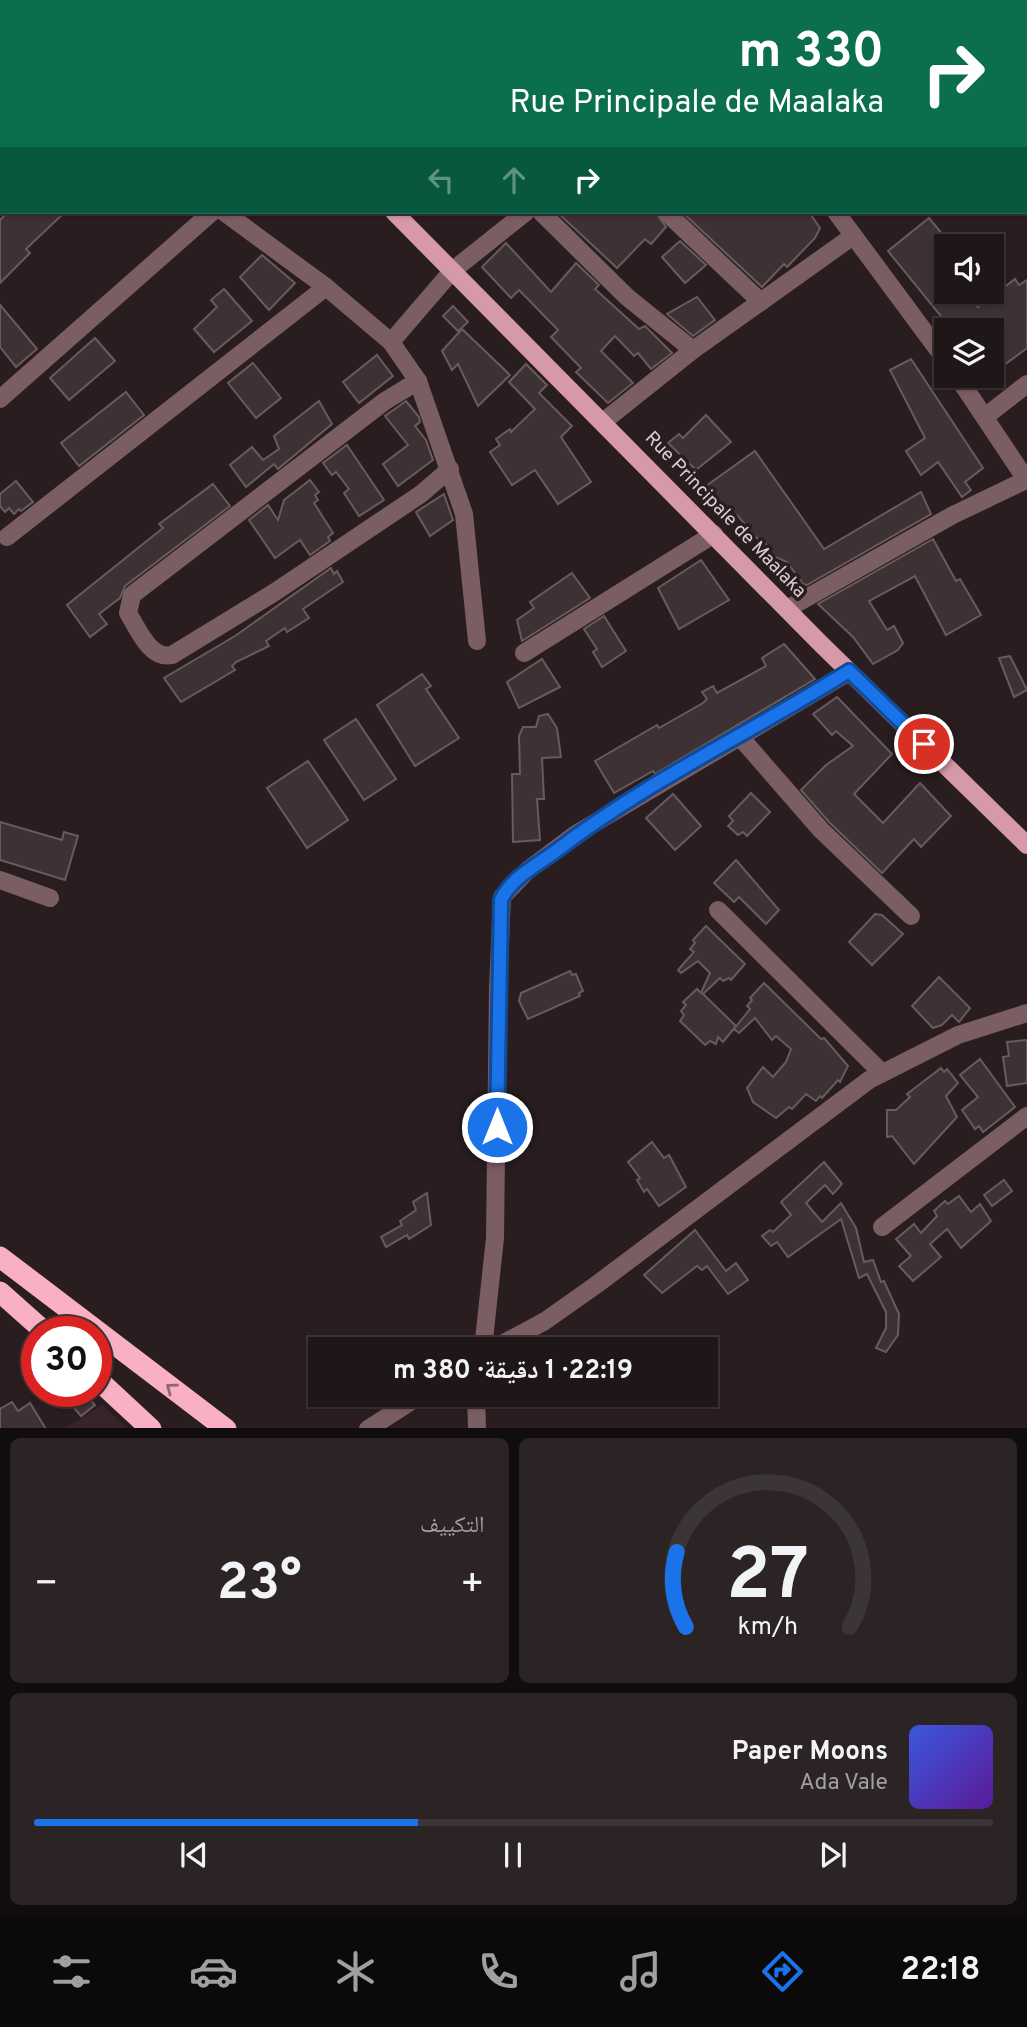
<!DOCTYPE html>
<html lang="ar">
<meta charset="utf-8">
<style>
:root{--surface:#1f1618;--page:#2c2325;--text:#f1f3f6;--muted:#a19fa2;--line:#3c3537;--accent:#1a73e8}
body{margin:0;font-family:Overpass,"Noto Naskh Arabic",sans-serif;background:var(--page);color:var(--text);direction:rtl;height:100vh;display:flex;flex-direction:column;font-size:26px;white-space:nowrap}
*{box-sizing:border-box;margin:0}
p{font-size:23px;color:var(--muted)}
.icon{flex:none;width:38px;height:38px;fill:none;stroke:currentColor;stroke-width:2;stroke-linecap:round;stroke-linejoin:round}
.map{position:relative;height:1428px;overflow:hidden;direction:ltr}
.sheet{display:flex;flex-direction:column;gap:10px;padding:10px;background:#110c0d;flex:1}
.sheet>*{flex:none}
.banner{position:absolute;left:0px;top:0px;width:1027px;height:214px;box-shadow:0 2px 5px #0004,0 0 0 2px var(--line);direction:rtl;background:#0b6e4f;color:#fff;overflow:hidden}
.tools{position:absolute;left:934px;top:234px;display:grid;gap:14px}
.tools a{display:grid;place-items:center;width:70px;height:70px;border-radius:0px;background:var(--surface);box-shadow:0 2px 5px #0004,0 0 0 2px var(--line);font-size:35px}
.speed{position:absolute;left:21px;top:1316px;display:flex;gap:14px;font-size:35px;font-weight:700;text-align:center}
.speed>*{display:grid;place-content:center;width:91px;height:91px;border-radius:50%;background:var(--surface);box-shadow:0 2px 5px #0004,0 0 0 2px var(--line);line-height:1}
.speed .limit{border:10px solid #d22;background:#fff;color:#111}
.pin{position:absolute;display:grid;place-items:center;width:60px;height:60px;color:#fff;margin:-30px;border:4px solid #fff;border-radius:50%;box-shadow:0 2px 7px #0007}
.me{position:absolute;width:77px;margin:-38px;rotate:0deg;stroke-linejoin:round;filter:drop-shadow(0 0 5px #0008)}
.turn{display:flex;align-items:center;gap:24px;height:147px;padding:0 28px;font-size:32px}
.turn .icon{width:91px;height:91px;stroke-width:2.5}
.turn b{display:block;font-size:49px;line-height:60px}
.lanes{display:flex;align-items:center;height:66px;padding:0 28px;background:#0003;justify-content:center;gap:35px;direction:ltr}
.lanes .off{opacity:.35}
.big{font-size:52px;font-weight:700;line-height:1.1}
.sheet .card{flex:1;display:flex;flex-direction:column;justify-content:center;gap:10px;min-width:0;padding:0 24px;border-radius:10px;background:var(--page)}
.sheet .dial{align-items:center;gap:0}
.dial svg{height:182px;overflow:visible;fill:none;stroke:var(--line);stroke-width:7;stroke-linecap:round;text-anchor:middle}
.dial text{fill:var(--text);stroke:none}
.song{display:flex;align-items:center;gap:21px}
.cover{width:84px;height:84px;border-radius:10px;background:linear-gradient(135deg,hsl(230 70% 55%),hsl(270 70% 35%))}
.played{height:7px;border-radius:4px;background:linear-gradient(90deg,var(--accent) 40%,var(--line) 40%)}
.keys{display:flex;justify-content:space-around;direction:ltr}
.heat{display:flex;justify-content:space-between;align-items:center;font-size:38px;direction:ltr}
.sheet .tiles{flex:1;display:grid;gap:10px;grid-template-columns:1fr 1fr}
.card:last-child{grid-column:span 2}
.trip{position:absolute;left:308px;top:1337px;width:410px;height:70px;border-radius:0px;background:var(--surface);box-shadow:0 2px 5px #0004,0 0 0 2px var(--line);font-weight:700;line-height:70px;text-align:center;direction:rtl}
.tabs{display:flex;height:112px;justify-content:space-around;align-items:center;background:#0c090a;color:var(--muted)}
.tabs .icon{width:49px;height:49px}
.tabs .on{color:var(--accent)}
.tabs b{font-size:32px;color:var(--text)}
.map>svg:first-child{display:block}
.built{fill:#362428}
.building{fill:#3d3134;stroke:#685b5e;stroke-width:2}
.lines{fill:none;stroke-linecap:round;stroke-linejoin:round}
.minor{stroke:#7b5d64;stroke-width:18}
.major{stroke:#d699a8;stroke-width:18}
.highway{stroke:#fab0c3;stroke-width:21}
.oneway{stroke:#926672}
.route-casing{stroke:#114b97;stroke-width:18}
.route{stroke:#1a73e8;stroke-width:12}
.labels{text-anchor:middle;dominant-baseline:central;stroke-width:7;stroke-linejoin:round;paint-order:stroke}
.street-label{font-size:19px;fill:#d8d0d2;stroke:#291d20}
</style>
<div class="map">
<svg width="1027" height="1429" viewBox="0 0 1027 1429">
<rect width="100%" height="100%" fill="#291d20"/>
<polygon class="built" points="102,1405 127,1428 65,1428"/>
<g class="building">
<polygon points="8,212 65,212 26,249 30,253 0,283 0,220"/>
<polygon points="557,212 655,212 666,227 651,244 645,239 617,268"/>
<polygon points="682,212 809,212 820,228 815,238 787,267 784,264 762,287"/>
<polygon points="929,218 953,247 947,247 947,292 966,292 978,307 1015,279 1019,285 1027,280 1027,348 992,374 992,331 953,331 888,251"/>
<polygon points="680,241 706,265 685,283 662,257"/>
<polygon points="506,243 551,292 576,263 599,285 595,289 639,329 645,326 672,353 651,369 638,353 634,356 615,336 601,351 633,383 608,403 576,372 581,368 551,337 558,330 519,290 511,298 482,267"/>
<polygon points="262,255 295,283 269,310 240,277"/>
<polygon points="224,289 252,321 214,352 194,329 217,307 211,300"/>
<polygon points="697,297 715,320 693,336 667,314"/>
<polygon points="0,305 37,349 16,367 0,347"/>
<polygon points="453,306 468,322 458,331 443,316"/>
<polygon points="462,329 510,375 478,406 458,364 452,370 442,351"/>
<polygon points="95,338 115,361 69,400 50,378"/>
<polygon points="377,355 393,376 359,403 343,382"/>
<polygon points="911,359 983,468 965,482 971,490 962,497 938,462 921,475 906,451 925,438 890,370"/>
<polygon points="253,363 281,398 256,418 228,383"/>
<polygon points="526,364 547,385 539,393 572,426 561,437 591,482 558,504 535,470 512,485 490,452 500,445 496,439 510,429 511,432 535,409 509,382"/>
<polygon points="126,392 144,415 79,466 61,443"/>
<polygon points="319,401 332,424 278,469 274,464 246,487 230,465 252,447 263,460 279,449 274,436"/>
<polygon points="406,401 419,417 420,422 415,426 426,440 433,460 398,486 383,464 408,445 385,416"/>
<polygon points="706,415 731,442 696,470 668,443 679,434 683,438"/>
<polygon points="347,445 384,500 359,516 344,493 349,489 336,472 332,475 323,463"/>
<polygon points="755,451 824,549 921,492 931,514 807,585 803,584 787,562 773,556 766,544 763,545 737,515 731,519 706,486"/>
<polygon points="310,480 319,492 315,495 318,500 314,503 333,533 328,537 330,541 310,555 300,540 275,558 249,520 268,505 278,520 284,500"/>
<polygon points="16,481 33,502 21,511 19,509 14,514 9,508 5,512 0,506 0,494"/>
<polygon points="213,484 230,506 125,586 120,598 99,614 107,624 90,637 67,605 163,528 159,524"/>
<polygon points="444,494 453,520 430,536 416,512"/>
<polygon points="933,539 956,581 960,579 981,615 946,635 915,576 869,601 887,630 894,626 903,643 898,650 873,664 853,637 818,604"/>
<polygon points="701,560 729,600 679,629 658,588"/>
<polygon points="331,568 334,574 337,571 343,582 303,609 309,618 287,632 285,628 266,641 269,646 236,662 232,666 235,670 181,702 164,678 235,636"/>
<polygon points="572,573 590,598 522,641 517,620 534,608 530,602"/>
<polygon points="604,616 626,651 602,667 593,652 597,649 584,629"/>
<polygon points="784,644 815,679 655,774 653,771 614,793 595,761 657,725 659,728 703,703 707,699 702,692 713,686 717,693 766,666 762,658"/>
<polygon points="1010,656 1027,690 1014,697 999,658"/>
<polygon points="542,659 560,687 519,708 507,682"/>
<polygon points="422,674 431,686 426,689 459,738 415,766 377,705"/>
<polygon points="837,697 892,754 854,794 883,823 920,783 951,816 921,847 914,839 882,873 829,822 801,790 826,765 853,746 836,731 832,735 813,714"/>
<polygon points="548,714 557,728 561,757 542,758 544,799 537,799 540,840 513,842 512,774 520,774 519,736 523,727 536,727 539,716"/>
<polygon points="356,719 396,779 364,800 324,740"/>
<polygon points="308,761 348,820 307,848 267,788"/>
<polygon points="751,793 770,812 747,836 743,832 738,835 728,826 733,821 729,816"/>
<polygon points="673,794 701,826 675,850 646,818"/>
<polygon points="0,822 62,840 64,832 78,836 65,880 0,860"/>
<polygon points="736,860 779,910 766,924 739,897 734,902 714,883"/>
<polygon points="875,914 882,915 903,934 872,965 849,942"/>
<polygon points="706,926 745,964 731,980 729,978 723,981 720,978 703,994 736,1026 723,1042 718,1037 716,1044 710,1041 705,1045 680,1021 684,1015 681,1011 686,1005 683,1002 697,989 701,993 710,973 698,961 681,973 678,970 694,952 690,949 695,943 693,940"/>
<polygon points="570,971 572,975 576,974 583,991 579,993 580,996 528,1019 519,1001 521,993"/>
<polygon points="939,977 970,1008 959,1022 952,1015 942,1025 933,1028 912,1006"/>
<polygon points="764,983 821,1039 824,1038 848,1066 840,1082 838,1080 822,1098 820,1096 816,1101 806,1094 792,1109 789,1107 776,1118 753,1102 747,1088 763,1067 773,1077 786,1062 791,1049 776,1036 772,1040 755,1018 739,1033 734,1029 750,1009 747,1006 752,1000 750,998"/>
<polygon points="1027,1040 1027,1083 1007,1086 1003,1057 1009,1056 1007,1042"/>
<polygon points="980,1059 1015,1107 983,1132 979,1126 975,1129 962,1110 978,1097 960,1075"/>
<polygon points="941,1068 944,1072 947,1069 958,1083 946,1096 957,1117 914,1164 892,1136 887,1137 887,1110 896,1110 910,1097 907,1094"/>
<polygon points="652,1142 664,1158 669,1155 686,1187 659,1206 647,1189 644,1192 637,1180 640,1178 628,1162"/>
<polygon points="824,1162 842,1184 833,1194 825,1185 806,1203 822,1222 841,1203 856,1228 864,1262 873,1260 881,1282 884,1281 899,1314 898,1335 886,1352 876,1348 886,1328 886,1312 867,1274 859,1278 841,1219 788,1257 777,1242 771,1246 762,1236 770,1230 773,1232 791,1215 781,1202"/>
<polygon points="1004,1180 1012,1191 992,1206 984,1195"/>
<polygon points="427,1193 431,1225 409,1239 407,1235 386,1247 381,1237 402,1225 400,1221 416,1210 413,1202"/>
<polygon points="959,1196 971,1212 980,1204 991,1221 961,1248 947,1229 930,1244 941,1257 913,1281 899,1266 911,1256 896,1239 914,1224 921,1233 937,1216 934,1211 945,1201 948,1204"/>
<polygon points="695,1230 726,1271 736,1263 748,1280 728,1294 707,1266 702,1270 697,1266 662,1293 644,1275"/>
<polygon points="84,1392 95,1405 81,1416 70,1403"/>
<polygon points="12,1402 18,1411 30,1403 46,1429 0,1429 0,1409"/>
</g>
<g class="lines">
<g class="minor">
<polyline points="651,0 654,2"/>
<polyline points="942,0 945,2"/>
<polyline points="367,2 369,0"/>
<polyline points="541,2 543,0"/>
<polyline points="708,2 709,0"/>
<polyline points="799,2 800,0"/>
<polyline points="1026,51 1027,52"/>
<polyline points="0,108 2,109"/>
<polyline points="224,212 326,287 391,342 418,381 464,514 477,641"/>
<polyline points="541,212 627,297 693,350"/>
<polyline points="666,212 761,302"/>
<polyline points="836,212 947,362"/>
<polyline points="391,342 452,271 526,212"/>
<polyline points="957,376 1027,481"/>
<path d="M418 381 385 401 132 595 128 613C138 629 150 660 172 655L275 592 421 494 450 469"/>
<polyline points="0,399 212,212"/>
<polyline points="986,416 1027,384"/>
<polyline points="604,421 693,350 853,236"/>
<polyline points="7,537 326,287"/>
<polyline points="787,609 953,515 1026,480"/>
<polyline points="524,653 714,534"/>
<polyline points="740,737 821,830 911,916"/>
<polyline points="0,880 50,898"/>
<polyline points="718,910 882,1073"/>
<polyline points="882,1227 1027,1116"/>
<polyline points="483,1349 495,1238 498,989 502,897 528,870 576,834 849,672"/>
<polyline points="493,1349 545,1321 596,1285 869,1080 958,1035 1027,1013"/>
<polyline points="476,1395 477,1429"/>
<polyline points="368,1429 421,1395"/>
</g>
<g class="major">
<polyline points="180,0 182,2"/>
<polyline points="394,212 821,644 1027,845"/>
</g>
<g class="highway">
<polyline points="0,1257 226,1429"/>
<polyline points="0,1292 45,1332"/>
<polyline points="96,1378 151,1429"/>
</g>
</g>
<defs><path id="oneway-chevron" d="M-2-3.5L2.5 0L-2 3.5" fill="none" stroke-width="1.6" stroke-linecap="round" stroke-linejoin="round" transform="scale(1.75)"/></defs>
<use class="oneway" href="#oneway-chevron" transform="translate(171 1388) rotate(-143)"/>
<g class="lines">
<defs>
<path id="route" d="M497 1127 501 900C511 878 537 865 556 851 647 781 752 732 849 671L924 744"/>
</defs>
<use href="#route" class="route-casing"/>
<use href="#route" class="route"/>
</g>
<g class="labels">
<g class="street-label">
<text transform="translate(725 515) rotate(46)">Rue Principale de Maalaka</text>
</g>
</g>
</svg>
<div class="tools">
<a><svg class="icon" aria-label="sound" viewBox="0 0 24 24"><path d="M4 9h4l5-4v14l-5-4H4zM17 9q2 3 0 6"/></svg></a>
<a><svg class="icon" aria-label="layers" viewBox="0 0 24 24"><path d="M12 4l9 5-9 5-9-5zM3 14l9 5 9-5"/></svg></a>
</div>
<div class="speed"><div class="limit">30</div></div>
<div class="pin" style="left:924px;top:744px;background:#d93025"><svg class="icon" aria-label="arrive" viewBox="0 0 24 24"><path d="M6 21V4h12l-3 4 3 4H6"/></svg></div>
<svg class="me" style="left:497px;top:1127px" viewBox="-20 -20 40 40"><circle r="17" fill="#1a73e8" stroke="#fff" stroke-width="3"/><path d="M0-11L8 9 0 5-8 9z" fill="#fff"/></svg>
<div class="trip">22:19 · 1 دقيقة · 380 m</div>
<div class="banner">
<div class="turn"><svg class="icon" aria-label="right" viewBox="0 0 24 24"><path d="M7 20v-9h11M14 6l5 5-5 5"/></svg><div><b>330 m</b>Rue Principale de Maalaka</div></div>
<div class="lanes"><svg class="icon off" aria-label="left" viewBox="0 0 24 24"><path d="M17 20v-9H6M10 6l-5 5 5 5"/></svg><svg class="icon off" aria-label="ahead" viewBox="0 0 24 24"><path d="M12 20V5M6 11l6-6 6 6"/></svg><svg class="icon" aria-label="right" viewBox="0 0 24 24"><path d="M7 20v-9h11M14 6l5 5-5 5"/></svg></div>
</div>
</div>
<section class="sheet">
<div class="tiles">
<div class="card dial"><svg viewBox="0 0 100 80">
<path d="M14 69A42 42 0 1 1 86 69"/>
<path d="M14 69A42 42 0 0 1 10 36" stroke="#1a73e8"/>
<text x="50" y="56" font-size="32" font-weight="700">27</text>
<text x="50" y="72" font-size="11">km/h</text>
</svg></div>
<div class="card"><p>التكييف</p>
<div class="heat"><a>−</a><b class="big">23°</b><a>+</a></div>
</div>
<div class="card">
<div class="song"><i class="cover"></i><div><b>Paper Moons</b><p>Ada Vale</p></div></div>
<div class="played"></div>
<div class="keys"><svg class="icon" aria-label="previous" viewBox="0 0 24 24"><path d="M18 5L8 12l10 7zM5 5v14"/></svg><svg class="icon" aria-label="pause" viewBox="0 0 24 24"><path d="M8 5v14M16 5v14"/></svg><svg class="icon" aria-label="next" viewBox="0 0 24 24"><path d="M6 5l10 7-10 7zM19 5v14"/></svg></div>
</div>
</div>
</section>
<nav class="tabs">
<b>22:18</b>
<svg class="icon on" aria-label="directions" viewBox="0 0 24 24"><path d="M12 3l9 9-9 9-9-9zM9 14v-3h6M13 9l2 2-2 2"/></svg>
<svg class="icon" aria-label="music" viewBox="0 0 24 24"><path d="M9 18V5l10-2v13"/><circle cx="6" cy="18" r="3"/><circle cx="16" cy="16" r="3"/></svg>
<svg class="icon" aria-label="phone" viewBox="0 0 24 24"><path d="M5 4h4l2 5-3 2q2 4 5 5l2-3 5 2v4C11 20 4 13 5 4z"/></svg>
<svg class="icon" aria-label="climate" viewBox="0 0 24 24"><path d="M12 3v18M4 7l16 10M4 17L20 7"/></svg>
<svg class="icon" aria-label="car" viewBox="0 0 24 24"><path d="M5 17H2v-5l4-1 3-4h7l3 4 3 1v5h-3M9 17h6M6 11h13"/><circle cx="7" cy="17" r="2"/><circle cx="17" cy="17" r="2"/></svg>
<svg class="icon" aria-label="filters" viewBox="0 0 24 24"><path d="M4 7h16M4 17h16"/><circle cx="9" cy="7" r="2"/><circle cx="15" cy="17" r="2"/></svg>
</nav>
